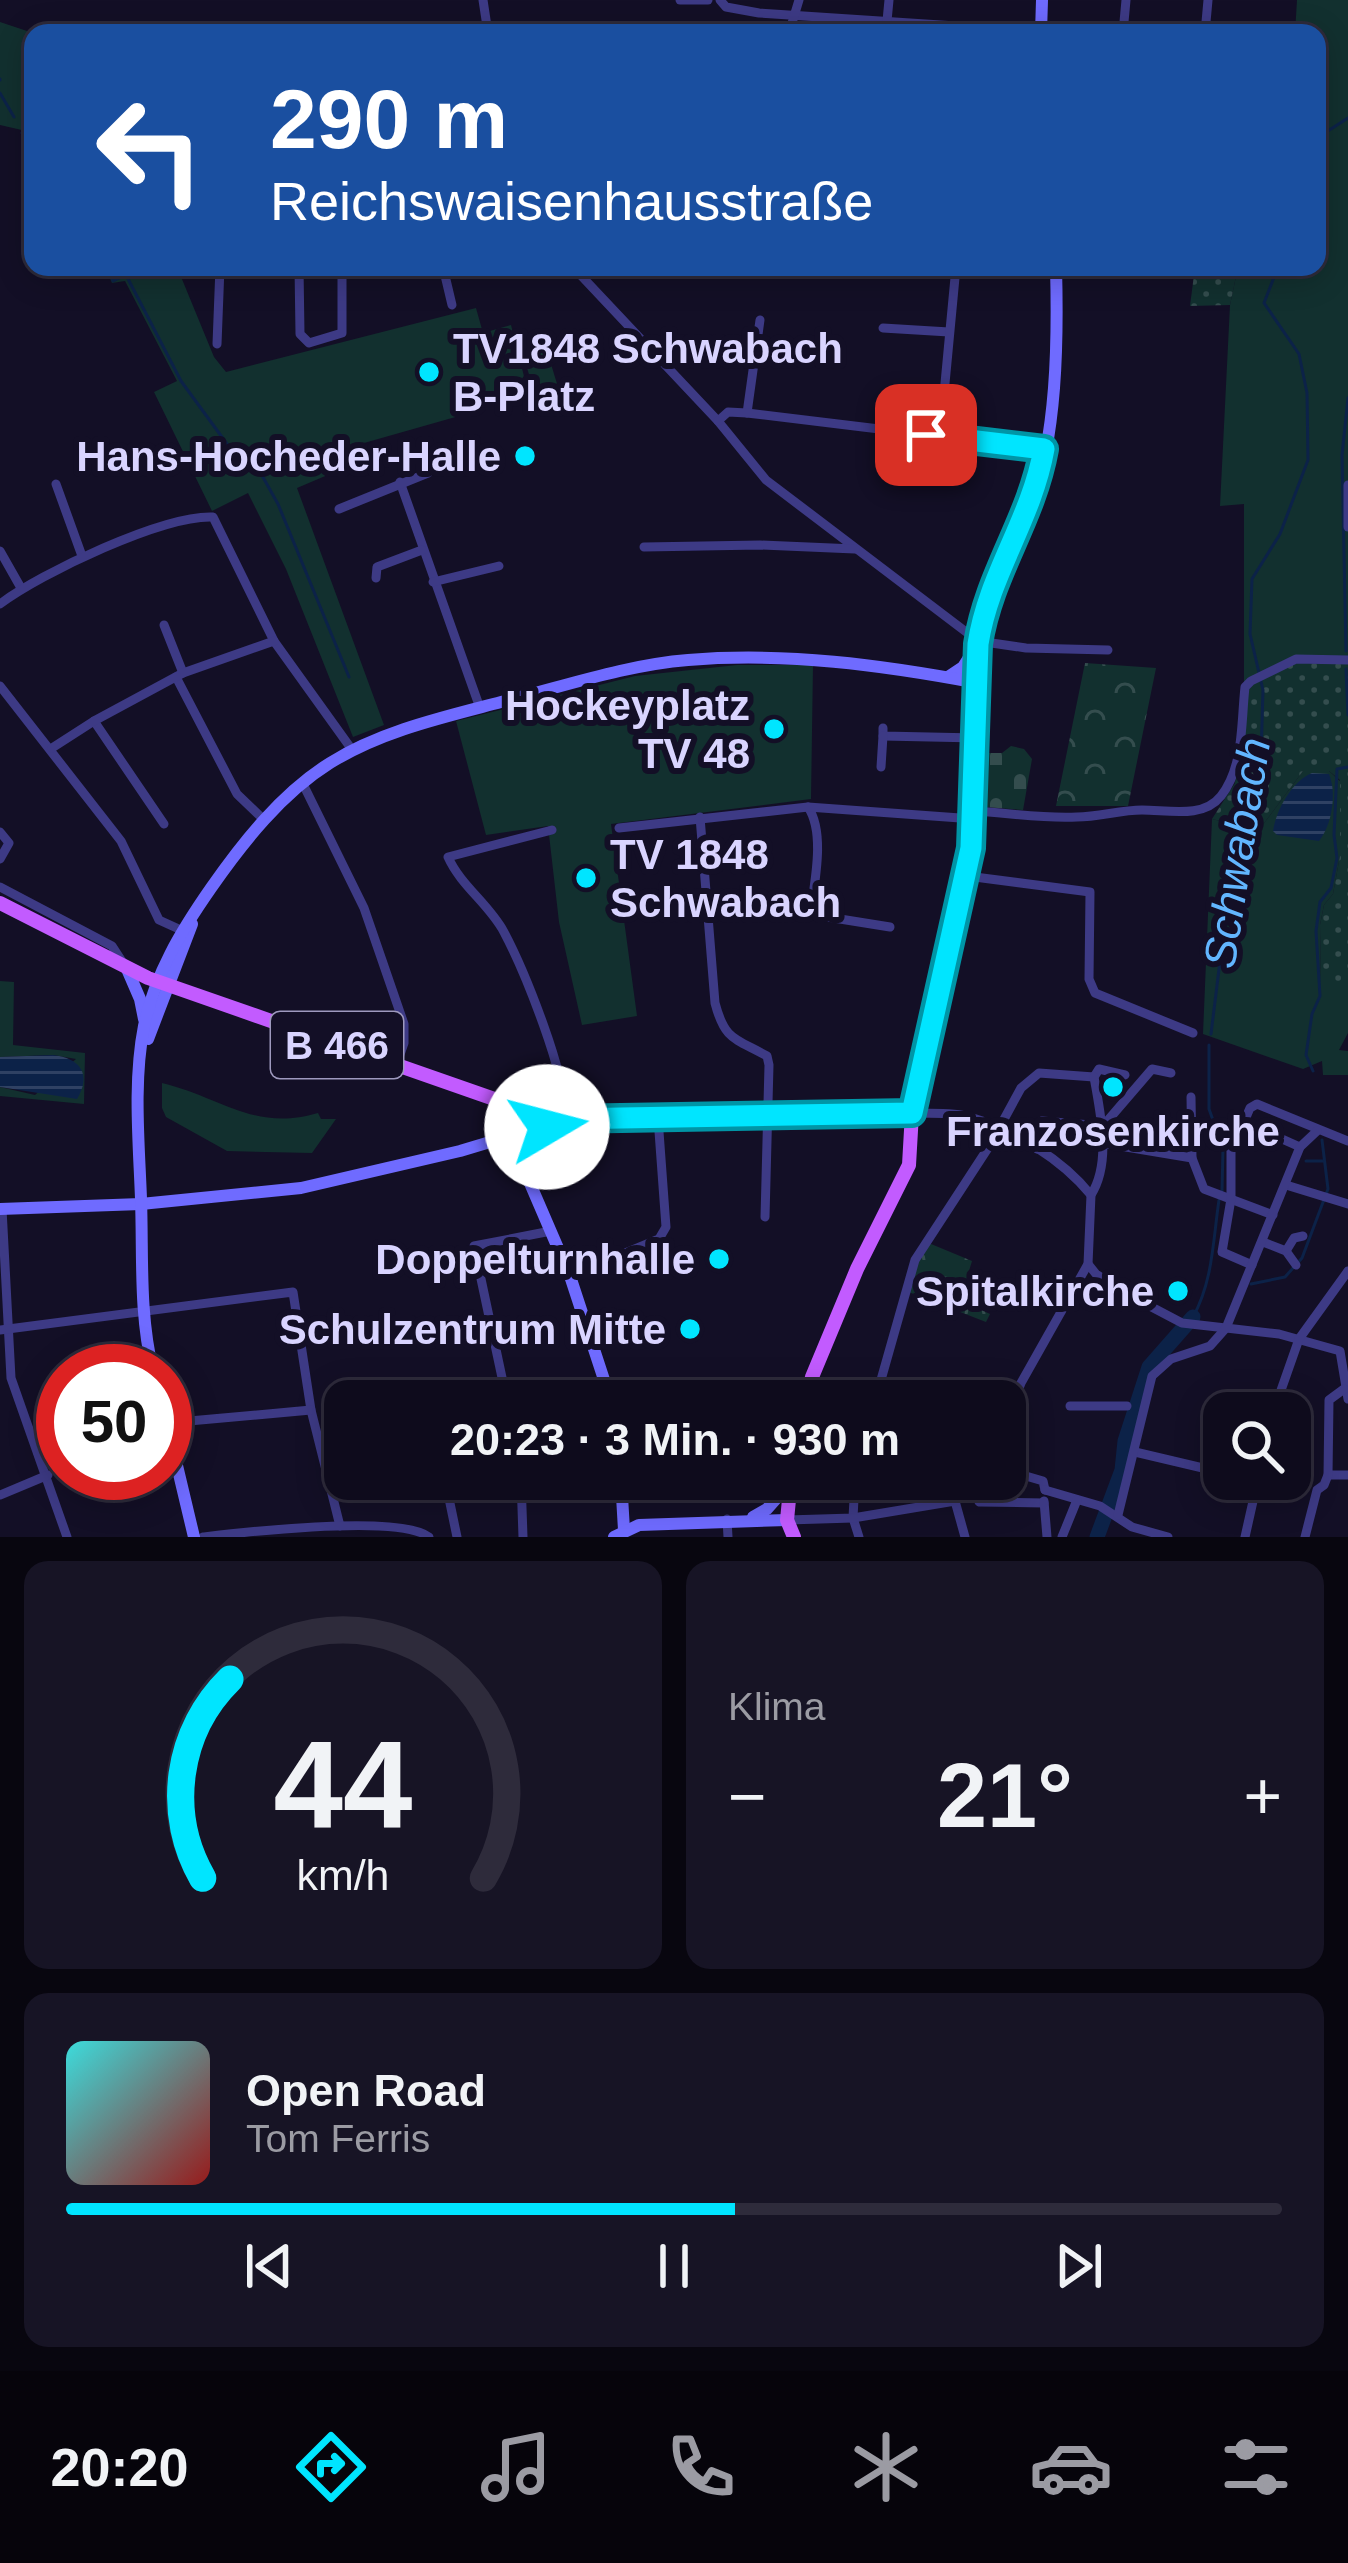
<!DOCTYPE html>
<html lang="de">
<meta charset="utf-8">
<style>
:root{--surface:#0e0b1c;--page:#171425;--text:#f1f3f6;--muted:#9b9ba3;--line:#2e2b3b;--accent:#00e5ff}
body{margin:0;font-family:Arial,sans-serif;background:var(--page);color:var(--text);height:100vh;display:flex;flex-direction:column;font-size:45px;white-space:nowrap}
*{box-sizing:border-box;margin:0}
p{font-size:39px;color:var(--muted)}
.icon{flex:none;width:66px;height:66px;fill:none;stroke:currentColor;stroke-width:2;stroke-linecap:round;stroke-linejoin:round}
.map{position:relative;height:1537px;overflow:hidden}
.side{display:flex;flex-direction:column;gap:24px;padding:24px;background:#08060f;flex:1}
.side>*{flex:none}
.banner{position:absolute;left:24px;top:24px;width:1302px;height:252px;border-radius:24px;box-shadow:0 6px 30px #0003,0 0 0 3px var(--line);background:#1a4fa0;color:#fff;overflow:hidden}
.tools{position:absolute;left:1203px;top:1392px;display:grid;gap:24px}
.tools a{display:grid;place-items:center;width:108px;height:108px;border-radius:24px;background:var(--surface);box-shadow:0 6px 30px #0003,0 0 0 3px var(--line);font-size:60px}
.speed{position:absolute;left:36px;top:1344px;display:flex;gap:24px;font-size:60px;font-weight:700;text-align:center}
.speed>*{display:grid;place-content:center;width:156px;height:156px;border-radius:50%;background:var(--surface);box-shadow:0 6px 30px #0003,0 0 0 3px var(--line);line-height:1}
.speed .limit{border:18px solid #d22;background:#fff;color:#111}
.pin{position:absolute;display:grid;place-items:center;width:102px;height:102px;color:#fff;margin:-51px;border-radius:24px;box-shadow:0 6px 18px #0006}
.me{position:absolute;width:132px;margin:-66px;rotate:82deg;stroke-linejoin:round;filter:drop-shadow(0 0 9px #0008)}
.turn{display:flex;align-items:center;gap:42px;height:252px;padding:0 48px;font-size:54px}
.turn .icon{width:156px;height:156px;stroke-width:2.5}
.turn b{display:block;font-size:84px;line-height:102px}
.big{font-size:90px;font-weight:700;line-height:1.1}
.side .card{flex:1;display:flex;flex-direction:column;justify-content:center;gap:18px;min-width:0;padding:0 42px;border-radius:24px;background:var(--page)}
.side .dial{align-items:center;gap:0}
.dial svg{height:312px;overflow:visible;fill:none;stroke:var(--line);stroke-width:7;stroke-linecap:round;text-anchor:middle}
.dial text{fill:var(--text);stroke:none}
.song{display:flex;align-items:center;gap:36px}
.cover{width:144px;height:144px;border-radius:18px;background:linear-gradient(135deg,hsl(180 70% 55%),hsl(0 70% 35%))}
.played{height:12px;border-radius:6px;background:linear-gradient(90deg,var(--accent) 55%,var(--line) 55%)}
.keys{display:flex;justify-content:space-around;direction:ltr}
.heat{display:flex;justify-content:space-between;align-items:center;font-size:66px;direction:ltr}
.side .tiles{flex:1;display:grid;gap:24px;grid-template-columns:1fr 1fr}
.card:last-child{grid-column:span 2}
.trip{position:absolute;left:324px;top:1380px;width:702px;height:120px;border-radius:24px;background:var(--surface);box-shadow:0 6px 30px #0003,0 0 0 3px var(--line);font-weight:700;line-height:120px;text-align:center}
.dock{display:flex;height:192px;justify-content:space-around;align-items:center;background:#06040b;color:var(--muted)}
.dock .icon{width:84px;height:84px}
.dock .current{color:var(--accent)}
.dock b{font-size:54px;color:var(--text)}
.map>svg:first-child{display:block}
.grass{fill:#12302f}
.cemetery{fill:url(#cemetery-stones)}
.park{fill:url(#park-crowns)}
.garden{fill:url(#garden-dots)}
.water{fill:url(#water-rules)}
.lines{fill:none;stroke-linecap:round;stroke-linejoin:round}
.stream{stroke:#0c2248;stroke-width:3}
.river{stroke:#0c2248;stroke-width:15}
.street{stroke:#3d3a85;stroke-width:9}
.secondary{stroke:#6f6bff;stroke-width:12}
.primary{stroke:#c25bff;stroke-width:14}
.route-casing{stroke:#0095a6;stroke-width:30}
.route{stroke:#00e5ff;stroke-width:21}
.poi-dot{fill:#00e5ff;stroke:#130f26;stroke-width:4.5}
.labels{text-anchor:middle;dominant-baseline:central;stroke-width:12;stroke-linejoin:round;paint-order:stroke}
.shield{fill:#130f26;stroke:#9e99be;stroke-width:3}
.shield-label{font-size:39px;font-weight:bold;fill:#d9d4ff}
.poi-label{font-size:42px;font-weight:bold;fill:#d9d4ff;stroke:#130f26;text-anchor:end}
.water-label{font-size:45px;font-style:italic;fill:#62b6ff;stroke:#130f26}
</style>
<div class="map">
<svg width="1348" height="1537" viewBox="0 0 1348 1537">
<defs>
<pattern id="cemetery-stones" width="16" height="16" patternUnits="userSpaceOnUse" patternTransform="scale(3)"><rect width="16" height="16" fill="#12302f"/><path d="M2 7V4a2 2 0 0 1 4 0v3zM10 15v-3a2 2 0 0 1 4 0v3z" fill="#344d4e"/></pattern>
<pattern id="park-crowns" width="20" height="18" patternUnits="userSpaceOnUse" patternTransform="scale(3)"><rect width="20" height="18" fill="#12302f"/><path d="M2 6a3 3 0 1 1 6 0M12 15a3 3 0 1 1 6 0" fill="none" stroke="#344d4e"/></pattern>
<pattern id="garden-dots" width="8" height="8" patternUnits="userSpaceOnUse" patternTransform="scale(3)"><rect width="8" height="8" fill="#12302f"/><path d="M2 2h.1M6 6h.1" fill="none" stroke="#344d4e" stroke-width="1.8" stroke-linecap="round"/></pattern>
<pattern id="water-rules" width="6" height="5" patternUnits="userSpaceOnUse" patternTransform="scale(3)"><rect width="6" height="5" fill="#0c2248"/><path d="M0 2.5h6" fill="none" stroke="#2f4163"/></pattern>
</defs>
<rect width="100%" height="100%" fill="#130f26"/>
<g class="grass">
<polygon points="1297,0 1348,0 1348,659 1244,687 1244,504 1220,506 1230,305 1238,267 1317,267 1317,33 1295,33"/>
<polygon points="0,22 33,33 33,144 26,131 0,125"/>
<polygon points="105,267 177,267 214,357 226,372 476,308 483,333 511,325 529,396 357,445 363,460 297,488 384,725 353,737 286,569 248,493 212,511 154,392 177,381 125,281 112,283"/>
<polygon points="547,351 558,387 535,394 524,358"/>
<polygon points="737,665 813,665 811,799 611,824 637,1016 582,1025 559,922 548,826 486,835 456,721 635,676"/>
<polygon points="1303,771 1329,771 1340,781 1340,856 1333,894 1324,905 1320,925 1321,986 1348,986 1348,1033 1339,1050 1348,1051 1348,1075 1323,1075 1322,1061 1303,1069 1203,1034 1212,819 1259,830"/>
<polygon points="0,981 14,982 13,1045 85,1053 84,1104 0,1096 0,1087 35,1095 76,1059 53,1055 0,1057"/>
<path d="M162 1083C221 1097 254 1132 318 1113L321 1119H336L312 1153 227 1151 166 1117 162 1108Z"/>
</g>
<polygon class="cemetery" points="1011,746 1024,749 1032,759 1023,810 985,807 987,753 1002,753"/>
<g class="park">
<polygon points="1085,663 1156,668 1128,806 1056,806"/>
<polygon points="931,1244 972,1261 968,1274 989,1283 979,1309 990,1314 986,1322 906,1291 925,1246"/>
</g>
<g class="garden">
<polygon points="1195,267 1238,267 1230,305 1190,306"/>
<polygon points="1311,655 1348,659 1348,986 1321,987 1320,925 1324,905 1333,894 1340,856 1340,780 1329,771 1303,771 1259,830 1212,819 1235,783 1244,687"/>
</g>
<g class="water">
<path d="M1312 773 1329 774C1337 793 1332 825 1319 841L1277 835 1273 831C1276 810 1292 781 1312 773Z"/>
<path d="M53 1055C80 1058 92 1074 77 1099L0 1087V1057Z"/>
</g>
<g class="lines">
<g class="stream">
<polyline points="0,79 0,80"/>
<polyline points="0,93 14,117"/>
<polyline points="22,133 33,147"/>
<polyline points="1317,138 1348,118"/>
<polyline points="108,267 113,281 126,275 181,381 238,459 255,463 278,504 349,677"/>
<polyline points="1346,651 1342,455 1348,398"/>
<polyline points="1346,669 1348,715"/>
<polyline points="1211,1034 1221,953 1226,870 1261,757 1263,690 1250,634 1252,579 1280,534 1308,460 1307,393 1299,354 1264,303 1278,267"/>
<polyline points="1209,1045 1209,1109 1223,1148 1222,1191"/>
<polyline points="1313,1071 1306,1055 1312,1014 1320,996 1316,931 1320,902 1331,888 1337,858 1334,835 1337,769 1348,767"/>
<polyline points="1306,1161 1324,1161"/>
<polyline points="1251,1284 1285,1277 1302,1258 1328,1189 1322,1140"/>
<path d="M1193 1317C1213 1281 1213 1240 1219 1200"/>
</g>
<polyline class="river" points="1097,1537 1122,1470 1125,1441 1149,1367 1193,1317"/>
<g class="street">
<polyline points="483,0 488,33"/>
<polyline points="680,0 708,0"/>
<polyline points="720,0 726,7 759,13 956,26 995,33"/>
<polyline points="887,21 889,0"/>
<polyline points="789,33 799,0"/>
<polyline points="1123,33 1126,0"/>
<polyline points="1205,33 1208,0"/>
<polyline points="299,267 300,334 309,343 342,333 342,267"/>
<polyline points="443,267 452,305"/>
<polyline points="573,267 718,421 766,480 978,641 1026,648 1108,650"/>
<polyline points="709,267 721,271 765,267"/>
<polyline points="883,328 949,332"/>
<polyline points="217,344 220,267"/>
<polyline points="747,413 760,320"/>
<polyline points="718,421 728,412 747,413 1044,449"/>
<polyline points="940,436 956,267"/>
<polyline points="400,482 480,708"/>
<polyline points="56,484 82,556"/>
<polyline points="1348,485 1348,527"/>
<polyline points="339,509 428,473"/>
<polyline points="644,547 760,545 855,549"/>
<polyline points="0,551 21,588"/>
<polyline points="376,578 377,567 422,550"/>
<polyline points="433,582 499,566"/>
<path d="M0 604C41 573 163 515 213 517L274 641 353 751"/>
<polyline points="164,625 183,673"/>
<polyline points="176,677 237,794 264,820"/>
<polyline points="0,686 121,841 159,920 181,930"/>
<polyline points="94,721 164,824"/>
<polyline points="883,728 883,736 977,738"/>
<polyline points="52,748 94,721 183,673 274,641"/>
<polyline points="881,767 883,736"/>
<polyline points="303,784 364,908 404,1024 404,1043 396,1066"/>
<path d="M808 807C825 832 815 880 811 909L815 915 890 927"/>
<path d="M975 811C1008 813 1044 819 1077 817 1099 817 1120 810 1142 810 1168 810 1203 819 1221 796 1244 767 1241 722 1245 687L1251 681 1296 659 1348 660"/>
<path d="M700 817 715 1003C725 1041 735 1038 767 1056L769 1065 765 1217"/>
<polyline points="619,828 808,807 974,819"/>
<path d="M552 830 448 857C461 886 489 904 504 932 523 968 570 1081 564 1119"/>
<polyline points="0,832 9,843 0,859"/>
<polyline points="967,876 1090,892 1089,979 1095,993 1193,1033"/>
<polyline points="0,887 112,946 125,966"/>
<polyline points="1191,1097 1192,1158 1204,1189 1273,1215"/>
<path d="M912 1113C931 1114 953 1112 970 1117 1014 1130 1062 1159 1091 1195"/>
<polyline points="1244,1122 1300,1147"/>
<polyline points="1103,1126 1152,1069 1171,1073"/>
<polyline points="1102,1143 1192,1158"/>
<polyline points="1037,1149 1042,1121 1103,1126"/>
<polyline points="1286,1185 1348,1204"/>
<polyline points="2,1209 11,1378 67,1537"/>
<polyline points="1263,1242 1286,1251 1296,1265"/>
<polyline points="1286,1251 1294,1238 1303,1236"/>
<polyline points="1088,1264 1096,1274 1125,1293 1182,1323 1279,1334 1340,1351 1348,1399"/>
<polyline points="1252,1265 1222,1252 1231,1199 1231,1135 1244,1122 1250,1108 1257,1104 1348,1141"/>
<polyline points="570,1276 659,1239 666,1227 658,1118"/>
<polyline points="0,1330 293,1292 311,1410 340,1526"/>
<polyline points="878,1391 906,1401"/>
<polyline points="422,1393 424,1401"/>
<polyline points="507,1401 474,1246 551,1231"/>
<polyline points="588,1401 609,1394"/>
<polyline points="875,1401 915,1260 990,1145 1021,1088 1039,1073 1094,1077 1099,1069 1125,1075"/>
<polyline points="1070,1406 1127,1406"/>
<polyline points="1273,1413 1299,1339 1348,1271"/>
<polyline points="167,1423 311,1410"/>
<path d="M1005 1424 1021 1383 1088 1264 1091 1195C1112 1162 1100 1112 1094 1077"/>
<polyline points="1135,1452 1224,1473"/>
<polyline points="1005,1470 1043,1481 1045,1490"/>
<polyline points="1328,1475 1348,1475"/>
<polyline points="445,1479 457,1537"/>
<polyline points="521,1479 523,1537"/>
<polyline points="855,1479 853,1518 859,1537"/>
<polyline points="986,1479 979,1502 1044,1503"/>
<polyline points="1045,1490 1100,1506 1132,1527 1168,1537"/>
<polyline points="0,1495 48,1475"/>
<polyline points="1044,1501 1047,1537"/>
<polyline points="1118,1515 1152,1376 1171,1359 1210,1346 1226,1328 1300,1147 1317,1131"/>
<polyline points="727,1519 728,1537"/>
<polyline points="787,1520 853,1518 955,1501 965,1537"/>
<path d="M203 1537C246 1532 399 1514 429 1537"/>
<polyline points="1062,1537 1077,1500"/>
<polyline points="1245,1537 1258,1479"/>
<polyline points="1305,1537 1317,1490 1324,1485 1328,1475 1329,1400 1344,1389"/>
</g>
<g class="secondary">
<polyline points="1041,33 1042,0"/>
<polyline points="948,677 963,667 977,645"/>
<polyline points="127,969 140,999 144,1019"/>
<polyline points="148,1039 192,924"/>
<polyline points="495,1102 570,1276 611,1401"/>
<path d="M912 1113 971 848 978 644C986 592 1014 554 1031 506 1057 436 1058 341 1056 267"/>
<polyline points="0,1209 141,1204 301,1188 460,1151 563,1120"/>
<path d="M153 1371C139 1313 143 1258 141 1199 139 1143 133 1082 144 1026 155 974 181 931 211 888 243 842 282 793 330 763 381 731 444 717 501 702 562 687 625 665 688 660 786 652 882 665 978 683"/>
<polyline points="165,1415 194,1537"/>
<polyline points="621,1479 624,1530"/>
<polyline points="753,1517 767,1509 790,1483"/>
<polyline points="614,1537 639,1525 787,1520"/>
</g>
<g class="primary">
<polyline points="0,903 148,978 543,1116 577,1120 912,1113 909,1165 857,1269 812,1377 806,1401"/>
<polyline points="791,1479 787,1520 794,1537"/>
</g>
</g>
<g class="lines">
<defs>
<path id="route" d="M547 1127 564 1119 912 1113 971 848 978 644C989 573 1031 521 1044 449L926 435"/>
</defs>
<use href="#route" class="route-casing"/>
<use href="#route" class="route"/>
</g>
<g class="poi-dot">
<circle cx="429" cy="372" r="12"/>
<circle cx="525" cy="456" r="12"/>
<circle cx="774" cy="729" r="12"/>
<circle cx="586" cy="878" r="12"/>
<circle cx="1113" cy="1087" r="12"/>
<circle cx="719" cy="1259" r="12"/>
<circle cx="1178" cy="1291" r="12"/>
<circle cx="690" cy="1329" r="12"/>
</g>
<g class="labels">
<rect class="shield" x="271" y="1012" width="132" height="66" rx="9"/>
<g class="shield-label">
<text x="337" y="1045">B 466</text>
</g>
<g class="poi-label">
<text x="453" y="348" text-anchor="start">TV1848 Schwabach<tspan x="453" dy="48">B-Platz</tspan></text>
<text x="501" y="456">Hans-Hocheder-Halle</text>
<text x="750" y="705">Hockeyplatz<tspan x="750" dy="48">TV 48</tspan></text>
<text x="610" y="854" text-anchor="start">TV 1848<tspan x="610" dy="48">Schwabach</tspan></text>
<text x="1113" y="1131" text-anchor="middle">Franzosenkirche</text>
<text x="695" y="1259">Doppelturnhalle</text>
<text x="1154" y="1291">Spitalkirche</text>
<text x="666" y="1329">Schulzentrum Mitte</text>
</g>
<g class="water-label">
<text transform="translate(1237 853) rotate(-81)">Schwabach</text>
</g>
</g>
</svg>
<div class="tools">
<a><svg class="icon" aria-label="search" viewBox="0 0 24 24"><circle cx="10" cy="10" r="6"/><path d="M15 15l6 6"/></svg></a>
</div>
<div class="speed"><div class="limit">50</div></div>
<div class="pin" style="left:926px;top:435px;background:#d93025"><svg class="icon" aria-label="arrive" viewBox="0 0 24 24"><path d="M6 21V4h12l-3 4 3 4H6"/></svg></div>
<svg class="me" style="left:547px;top:1127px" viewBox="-20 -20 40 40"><circle r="19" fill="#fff"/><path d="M0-13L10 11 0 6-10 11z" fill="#00e5ff"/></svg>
<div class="trip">20:23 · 3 Min. · 930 m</div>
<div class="banner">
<div class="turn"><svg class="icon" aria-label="left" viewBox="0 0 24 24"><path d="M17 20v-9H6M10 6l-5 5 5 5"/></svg><div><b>290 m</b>Reichswaisenhausstraße</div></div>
</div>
</div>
<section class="side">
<div class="tiles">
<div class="card dial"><svg viewBox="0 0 100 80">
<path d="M14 69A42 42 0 1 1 86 69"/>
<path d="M14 69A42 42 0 0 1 21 18" stroke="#00e5ff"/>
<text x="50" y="56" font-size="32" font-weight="700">44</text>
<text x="50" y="72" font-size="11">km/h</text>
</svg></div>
<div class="card"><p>Klima</p>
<div class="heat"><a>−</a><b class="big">21°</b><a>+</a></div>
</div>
<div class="card">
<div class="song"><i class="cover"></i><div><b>Open Road</b><p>Tom Ferris</p></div></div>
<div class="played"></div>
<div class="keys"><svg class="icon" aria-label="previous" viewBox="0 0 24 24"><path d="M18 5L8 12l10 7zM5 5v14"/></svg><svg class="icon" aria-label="pause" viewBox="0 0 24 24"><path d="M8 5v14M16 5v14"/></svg><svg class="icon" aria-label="next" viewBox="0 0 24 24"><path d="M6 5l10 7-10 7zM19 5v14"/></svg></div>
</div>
</div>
</section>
<nav class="dock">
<b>20:20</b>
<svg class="icon current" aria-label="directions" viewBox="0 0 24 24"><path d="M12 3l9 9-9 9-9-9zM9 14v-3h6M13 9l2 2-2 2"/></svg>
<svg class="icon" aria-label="music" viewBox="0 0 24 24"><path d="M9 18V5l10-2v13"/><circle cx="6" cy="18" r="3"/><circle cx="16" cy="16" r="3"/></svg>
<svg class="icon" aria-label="phone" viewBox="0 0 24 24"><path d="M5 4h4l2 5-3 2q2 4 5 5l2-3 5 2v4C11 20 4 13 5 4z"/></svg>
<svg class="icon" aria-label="climate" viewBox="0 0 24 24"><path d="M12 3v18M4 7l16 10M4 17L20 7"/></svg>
<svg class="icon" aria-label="car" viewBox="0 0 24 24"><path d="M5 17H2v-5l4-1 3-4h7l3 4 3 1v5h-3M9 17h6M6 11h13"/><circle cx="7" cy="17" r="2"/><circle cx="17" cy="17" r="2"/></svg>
<svg class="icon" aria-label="filters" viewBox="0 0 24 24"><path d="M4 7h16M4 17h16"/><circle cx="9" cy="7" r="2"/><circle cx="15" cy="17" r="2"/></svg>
</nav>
